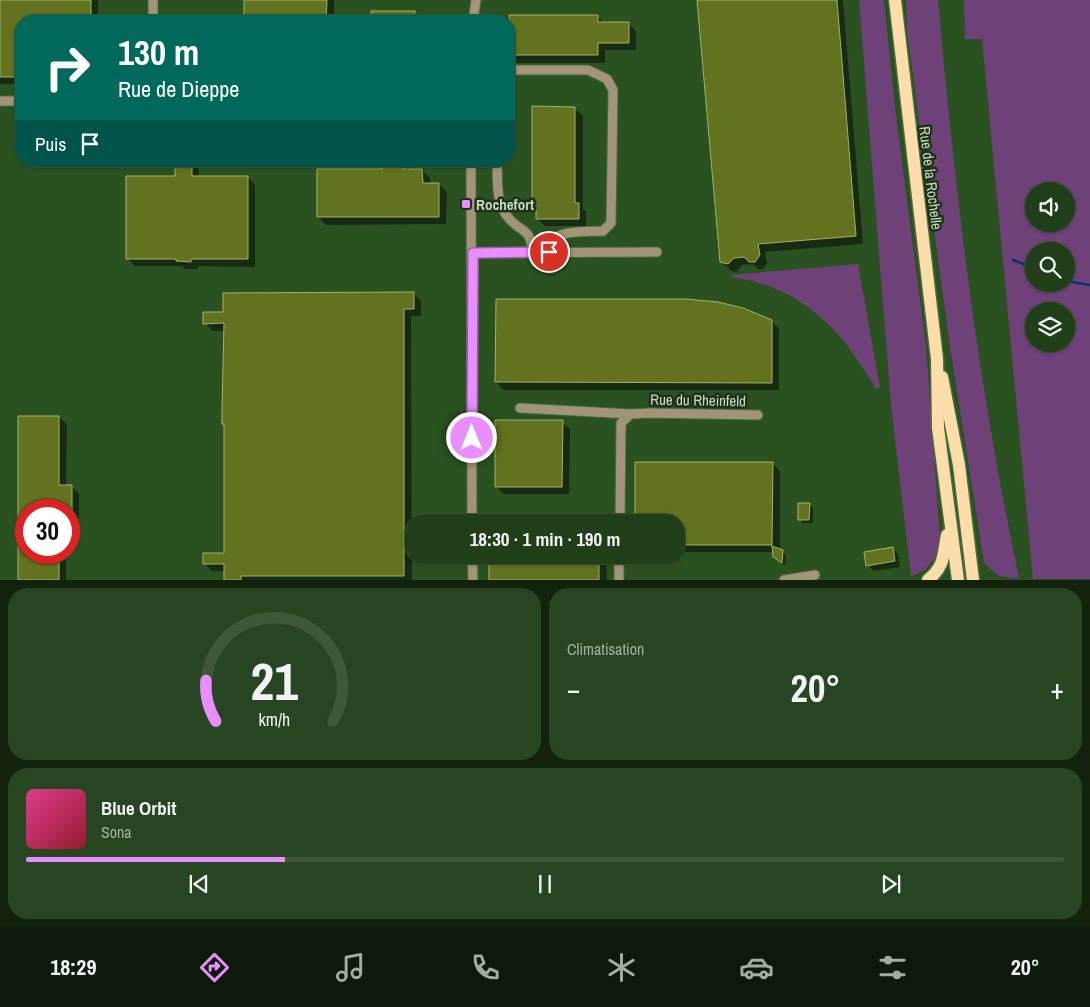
<!DOCTYPE html>
<html lang="fr">
<meta charset="utf-8">
<style>
:root{--surface:#203e18;--page:#284521;--text:#f1f3f6;--muted:#a2aea2;--line:#3d5737;--accent:#e98efe}
body{margin:0;font-family:"Archivo Narrow",sans-serif;background:var(--page);color:var(--text);height:100vh;display:flex;flex-direction:column;font-size:19px;white-space:nowrap}
*{box-sizing:border-box;margin:0}
p{font-size:16px;color:var(--muted)}
.icon{flex:none;width:28px;height:28px;fill:none;stroke:currentColor;stroke-width:2;stroke-linecap:round;stroke-linejoin:round}
.map{position:relative;height:580px;overflow:hidden}
.details{display:flex;flex-direction:column;gap:8px;padding:8px;background:#12220d;flex:1}
.details>*{flex:none}
.banner{position:absolute;left:15px;top:15px;width:500px;height:152px;border-radius:20px;box-shadow:0 1px 4px #0004,0 0 0 1px var(--line);background:#00695c;color:#fff;overflow:hidden}
.controls{position:absolute;left:1025px;top:182px;display:grid;gap:10px}
.controls a{display:grid;place-items:center;width:50px;height:50px;border-radius:50%;background:var(--surface);box-shadow:0 1px 4px #0004,0 0 0 1px var(--line);font-size:25px}
.speed{position:absolute;left:15px;top:499px;display:flex;gap:10px;font-size:25px;font-weight:700;text-align:center}
.speed>*{display:grid;place-content:center;width:65px;height:65px;border-radius:50%;background:var(--surface);box-shadow:0 1px 4px #0004,0 0 0 1px var(--line);line-height:1}
.speed .limit{border:8px solid #d22;background:#fff;color:#111}
.pin{position:absolute;display:grid;place-items:center;width:42px;height:42px;color:#fff;margin:-21px;border:2px solid #fff;border-radius:50%;box-shadow:0 1px 5px #0007}
.me{position:absolute;width:55px;margin:-28px;rotate:0deg;stroke-linejoin:round;filter:drop-shadow(0 0 4px #0008)}
.turn{display:flex;align-items:center;gap:18px;height:105px;padding:0 20px;font-size:22px}
.turn .icon{width:65px;height:65px;stroke-width:2.5}
.turn b{display:block;font-size:35px;line-height:42px}
.then{display:flex;align-items:center;height:48px;padding:0 20px;background:#0003;gap:10px;font-size:19px}
.big{font-size:38px;font-weight:700;line-height:1.1}
.details .widget{flex:1;display:flex;flex-direction:column;justify-content:center;gap:8px;min-width:0;padding:0 18px;border-radius:20px;background:var(--page)}
.details .dial{align-items:center;gap:0}
.dial svg{height:130px;overflow:visible;fill:none;stroke:var(--line);stroke-width:7;stroke-linecap:round;text-anchor:middle}
.dial text{fill:var(--text);stroke:none}
.song{display:flex;align-items:center;gap:15px}
.cover{width:60px;height:60px;border-radius:8px;background:linear-gradient(135deg,hsl(330 70% 55%),hsl(350 70% 35%))}
.played{height:5px;border-radius:2px;background:linear-gradient(90deg,var(--accent) 25%,var(--line) 25%)}
.keys{display:flex;justify-content:space-around;direction:ltr}
.heat{display:flex;justify-content:space-between;align-items:center;font-size:28px;direction:ltr}
.details .tiles{flex:1;display:grid;gap:8px;grid-template-columns:1fr 1fr}
.widget:last-child{grid-column:span 2}
.trip{position:absolute;left:405px;top:514px;width:280px;height:50px;border-radius:20px;background:var(--surface);box-shadow:0 1px 4px #0004,0 0 0 1px var(--line);font-weight:700;line-height:50px;text-align:center}
.tabs{display:flex;height:80px;justify-content:space-around;align-items:center;background:#0d190a;color:var(--muted)}
.tabs .icon{width:35px;height:35px}
.tabs .current{color:var(--accent)}
.tabs b{font-size:22px;color:var(--text)}
.map>svg:first-child{display:block}
.green{fill:#6e4178;fill-rule:evenodd}
.shadow{fill:#0007}
.lines{fill:none;stroke-linecap:round;stroke-linejoin:round}
.stream{stroke:#0e326c;stroke-width:2.5}
.building{fill:#62721e;stroke:#a2b271}
.minor-casing{stroke:#496d40;stroke-width:11}
.major-casing{stroke:#496d40;stroke-width:15}
.minor{stroke:#a29379;stroke-width:9}
.major{stroke:#fddda9;stroke-width:12}
.route-casing{stroke:#975ca5;stroke-width:12}
.route{stroke:#e98efe;stroke-width:9}
.poi-dot{fill:#e98efe;stroke:#21321c;stroke-width:2}
.labels{text-anchor:middle;dominant-baseline:central;stroke-width:5;stroke-linejoin:round;paint-order:stroke}
.street-label{font-size:15px;fill:#c4dbbf;stroke:#21321c}
.poi-label{font-size:15px;font-weight:bold;fill:#c4dbbf;stroke:#21321c;text-anchor:start}
</style>
<div class="map">
<svg width="1090" height="580" viewBox="0 0 1090 580">
<rect width="100%" height="100%" fill="#2a5220"/>
<g class="green">
<polygon points="859,0 884,0 895,107 926,347 941,550 925,570 911,576 891,405"/>
<path d="M906 0H938C955 193 978 387 1019 577L1016 579 997 575 984 563 949 340 907 31Z"/>
<path d="M964 0H1090V579H1033L982 39H965ZM1066 191V224H1034V191ZM1066 251V284H1034V251ZM1066 311V344H1034V311Z"/>
<path d="M858 264 880 388 876 389C842 330 802 287 732 277L731 275Z"/>
</g>
<g class="shadow">
<polygon points="0,0 98,0 98,21 21,21 21,84 0,84"/>
<rect x="245" y="0" width="89" height="21"/>
<polygon points="698,0 843,0 863,244 765,252 767,263 763,269 758,269 753,264 742,265 736,272 731,271 723,263 719,256 721,250 718,247"/>
<polygon points="415,12 423,21 373,21 372,13"/>
<polygon points="491,15 499,17 597,16 604,23 628,23 636,31 636,50 605,50 605,63 509,63 509,21 491,21"/>
<polygon points="575,109 583,116 583,209 586,212 586,226 545,226 537,218 537,213 533,209"/>
<polygon points="383,161 410,161 410,170 422,170 430,178 430,184 439,184 447,192 446,224 326,225 318,217 383,170"/>
<polygon points="191,162 199,170 199,177 248,177 255,185 255,267 198,266 198,269 185,269 182,266 135,266 127,258 176,177"/>
<polygon points="413,293 421,301 421,316 411,316 412,580 225,580 225,571 212,571 204,563 225,554 225,425 223,423 225,331 213,331 205,323 224,313"/>
<polygon points="771,321 779,329 779,390 504,390 496,382"/>
<polygon points="20,417 59,417 67,425 66,486 71,486 79,494 79,520 69,520 69,510 26,510 26,552 66,552 66,580 19,580"/>
<polygon points="562,422 570,429 569,494 504,494 496,486"/>
<polygon points="636,463 772,463 780,471 780,550 786,555 785,565 774,557 774,552 676,552 676,522 636,522"/>
<polygon points="809,504 813,508 813,523 803,523 799,520"/>
<polygon points="893,549 898,554 900,567 873,571 868,565"/>
<polygon points="490,555 606,555 607,580 490,580"/>
</g>
<g class="lines">
<g class="stream">
<polyline points="1013,260 1034,268"/>
<polyline points="1066,281 1090,285"/>
</g>
</g>
<g class="building">
<polygon points="0,0 91,0 91,21 21,21 21,77 0,77"/>
<polygon points="244,0 327,0 326,21 244,21"/>
<polygon points="697,0 837,0 856,236 758,244 760,255 755,262 749,262 744,257 734,258 728,264 720,262"/>
<rect x="371" y="11" width="44" height="10"/>
<polygon points="509,15 598,15 598,22 629,22 629,43 598,43 598,55 509,55"/>
<polygon points="532,106 575,107 575,203 579,203 579,219 536,219 536,209 532,209"/>
<polygon points="175,161 192,161 192,176 248,176 248,259 191,259 191,262 176,261 176,259 126,259 126,176 175,176"/>
<polygon points="382,161 403,161 403,169 422,169 423,183 439,183 439,217 317,217 317,169 382,169"/>
<polygon points="414,292 414,309 404,309 404,576 241,576 241,580 224,580 224,564 203,564 203,553 224,553 224,424 222,424 222,410 224,323 203,324 203,312 223,312 223,293"/>
<polygon points="496,299 686,299 718,302 743,308 772,320 772,383 495,382"/>
<polygon points="18,416 59,416 59,485 72,485 72,510 26,510 26,552 59,552 59,580 18,580"/>
<polygon points="495,420 563,420 562,487 495,487"/>
<polygon points="635,462 773,462 772,545 676,545 676,522 635,522"/>
<polygon points="798,503 810,503 809,520 798,520"/>
<polygon points="772,546 783,550 782,563 773,557"/>
<polygon points="893,547 895,561 866,566 864,552"/>
<rect x="489" y="555" width="110" height="25"/>
</g>
<g class="lines">
<defs>
<g id="minor">
<polyline points="153,21 153,0"/>
<polyline points="473,21 476,0"/>
<path d="M509 70H588L607 79 613 90 611 223 603 231C586 232 547 228 549 252"/>
<polyline points="0,101 21,101"/>
<polyline points="471,161 472,522"/>
<path d="M497 161C498 179 495 201 507 216 519 233 532 226 532 253"/>
<polyline points="473,253 657,252"/>
<polyline points="520,408 631,414"/>
<polyline points="620,522 621,423 631,414 649,413 758,415"/>
<polyline points="472,555 473,580"/>
<polyline points="619,580 619,555"/>
<polyline points="784,580 815,575"/>
</g>
<g id="major">
<polyline points="895,0 937,359 938,428 958,580"/>
<polyline points="942,377 959,465 973,580"/>
<path d="M928 580C945 566 943 555 947 535"/>
</g>
</defs>
<use href="#minor" class="minor-casing"/>
<use href="#major" class="major-casing"/>
<use href="#minor" class="minor"/>
<use href="#major" class="major"/>
</g>
<g class="lines">
<defs>
<polyline id="route" points="472,438 473,253 549,252"/>
</defs>
<use href="#route" class="route-casing"/>
<use href="#route" class="route"/>
</g>
<rect class="poi-dot" x="461" y="199" width="10" height="10" rx="2.5"/>
<g class="labels">
<g class="street-label">
<text transform="translate(931 178) rotate(83)">Rue de la Rochelle</text>
<text transform="translate(698 400) rotate(1)">Rue du Rheinfeld</text>
</g>
<g class="poi-label">
<text x="476" y="204">Rochefort</text>
</g>
</g>
</svg>
<div class="controls">
<a><svg class="icon" aria-label="sound" viewBox="0 0 24 24"><path d="M4 9h4l5-4v14l-5-4H4zM17 9q2 3 0 6"/></svg></a>
<a><svg class="icon" aria-label="search" viewBox="0 0 24 24"><circle cx="10" cy="10" r="6"/><path d="M15 15l6 6"/></svg></a>
<a><svg class="icon" aria-label="layers" viewBox="0 0 24 24"><path d="M12 4l9 5-9 5-9-5zM3 14l9 5 9-5"/></svg></a>
</div>
<div class="speed"><div class="limit">30</div></div>
<div class="pin" style="left:549px;top:252px;background:#d93025"><svg class="icon" aria-label="arrive" viewBox="0 0 24 24"><path d="M6 21V4h12l-3 4 3 4H6"/></svg></div>
<svg class="me" style="left:472px;top:438px" viewBox="-20 -20 40 40"><circle r="17" fill="#e98efe" stroke="#fff" stroke-width="3"/><path d="M0-11L8 9 0 5-8 9z" fill="#fff"/></svg>
<div class="trip">18:30 · 1 min · 190 m</div>
<div class="banner">
<div class="turn"><svg class="icon" aria-label="right" viewBox="0 0 24 24"><path d="M7 20v-9h11M14 6l5 5-5 5"/></svg><div><b>130 m</b>Rue de Dieppe</div></div>
<div class="then">Puis<svg class="icon" aria-label="arrive" viewBox="0 0 24 24"><path d="M6 21V4h12l-3 4 3 4H6"/></svg></div>
</div>
</div>
<section class="details">
<div class="tiles">
<div class="widget dial"><svg viewBox="0 0 100 80">
<path d="M14 69A42 42 0 1 1 86 69"/>
<path d="M14 69A42 42 0 0 1 8 44" stroke="#e98efe"/>
<text x="50" y="56" font-size="32" font-weight="700">21</text>
<text x="50" y="72" font-size="11">km/h</text>
</svg></div>
<div class="widget"><p>Climatisation</p>
<div class="heat"><a>−</a><b class="big">20°</b><a>+</a></div>
</div>
<div class="widget">
<div class="song"><i class="cover"></i><div><b>Blue Orbit</b><p>Sona</p></div></div>
<div class="played"></div>
<div class="keys"><svg class="icon" aria-label="previous" viewBox="0 0 24 24"><path d="M18 5L8 12l10 7zM5 5v14"/></svg><svg class="icon" aria-label="pause" viewBox="0 0 24 24"><path d="M8 5v14M16 5v14"/></svg><svg class="icon" aria-label="next" viewBox="0 0 24 24"><path d="M6 5l10 7-10 7zM19 5v14"/></svg></div>
</div>
</div>
</section>
<nav class="tabs">
<b>18:29</b>
<svg class="icon current" aria-label="directions" viewBox="0 0 24 24"><path d="M12 3l9 9-9 9-9-9zM9 14v-3h6M13 9l2 2-2 2"/></svg>
<svg class="icon" aria-label="music" viewBox="0 0 24 24"><path d="M9 18V5l10-2v13"/><circle cx="6" cy="18" r="3"/><circle cx="16" cy="16" r="3"/></svg>
<svg class="icon" aria-label="phone" viewBox="0 0 24 24"><path d="M5 4h4l2 5-3 2q2 4 5 5l2-3 5 2v4C11 20 4 13 5 4z"/></svg>
<svg class="icon" aria-label="climate" viewBox="0 0 24 24"><path d="M12 3v18M4 7l16 10M4 17L20 7"/></svg>
<svg class="icon" aria-label="car" viewBox="0 0 24 24"><path d="M5 17H2v-5l4-1 3-4h7l3 4 3 1v5h-3M9 17h6M6 11h13"/><circle cx="7" cy="17" r="2"/><circle cx="17" cy="17" r="2"/></svg>
<svg class="icon" aria-label="filters" viewBox="0 0 24 24"><path d="M4 7h16M4 17h16"/><circle cx="9" cy="7" r="2"/><circle cx="15" cy="17" r="2"/></svg>
<b>20°</b>
</nav>
